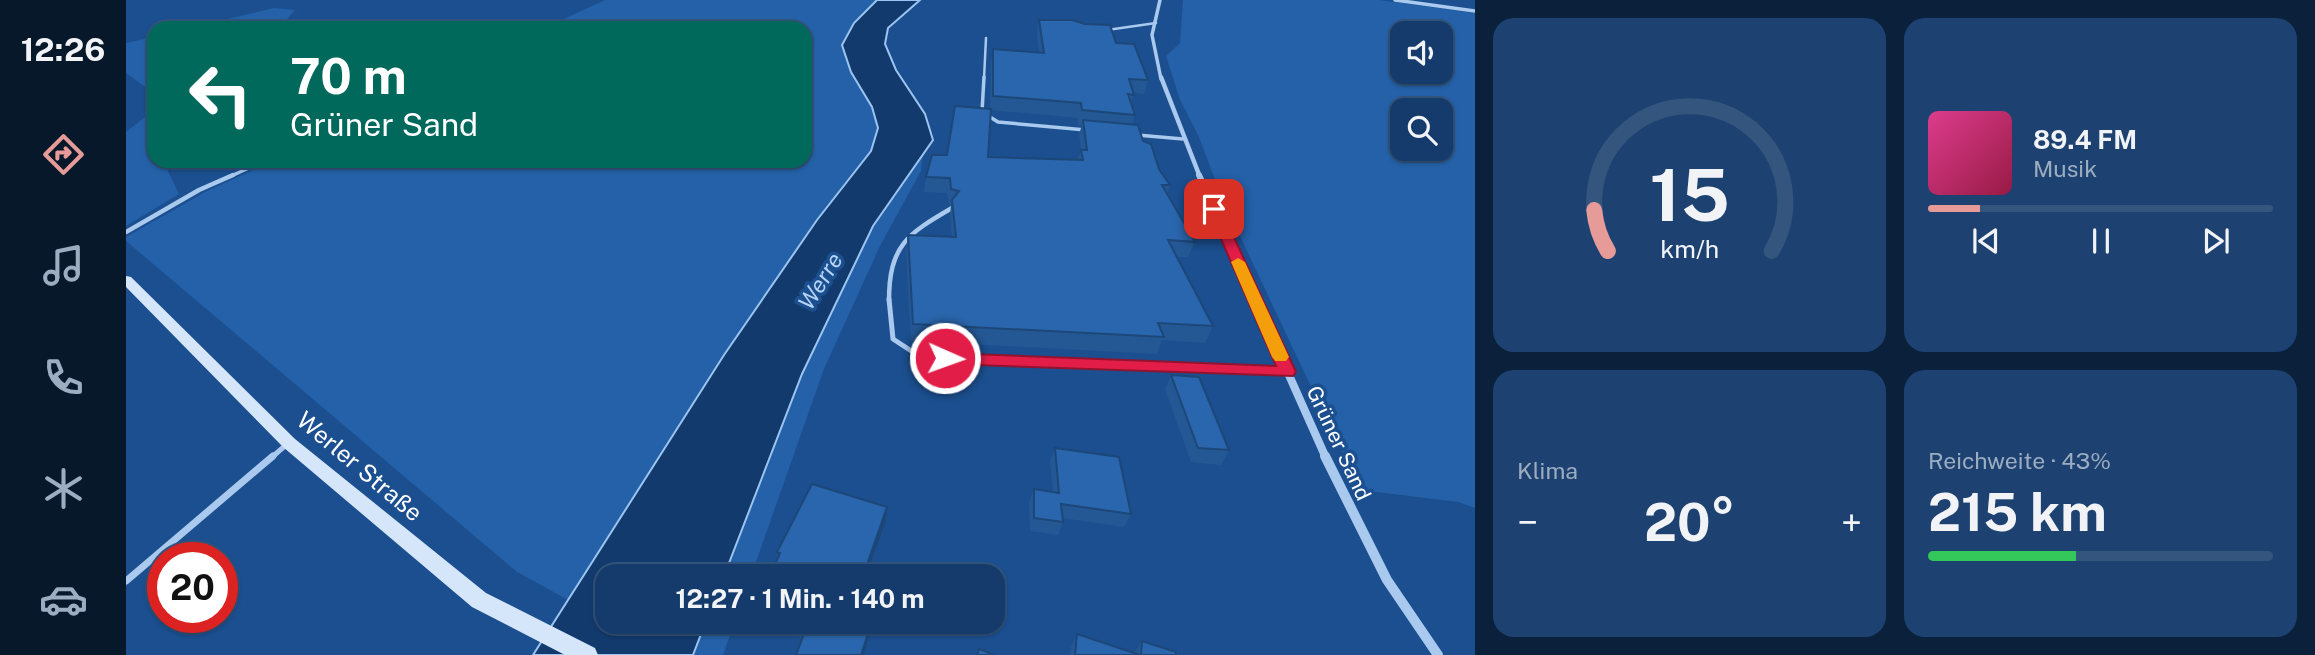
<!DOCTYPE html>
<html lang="de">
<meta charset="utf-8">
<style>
:root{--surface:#143b6b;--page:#1d4271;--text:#f1f3f6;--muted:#9dadc1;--line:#33557e;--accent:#e69b98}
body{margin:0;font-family:"Public Sans",sans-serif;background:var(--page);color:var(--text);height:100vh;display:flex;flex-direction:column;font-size:26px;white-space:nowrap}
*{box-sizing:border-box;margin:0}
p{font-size:23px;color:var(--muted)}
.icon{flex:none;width:38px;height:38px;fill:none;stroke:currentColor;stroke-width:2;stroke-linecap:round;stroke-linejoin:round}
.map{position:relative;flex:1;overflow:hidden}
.side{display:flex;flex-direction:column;gap:18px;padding:18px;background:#0b203b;width:840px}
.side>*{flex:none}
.banner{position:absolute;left:21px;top:21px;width:665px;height:147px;border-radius:21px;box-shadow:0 2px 5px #0004,0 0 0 2px var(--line);background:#00695c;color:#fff;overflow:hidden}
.tools{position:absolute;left:1264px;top:21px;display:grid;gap:14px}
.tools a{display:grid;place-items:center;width:63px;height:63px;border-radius:14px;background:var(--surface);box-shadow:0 2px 5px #0004,0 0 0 2px var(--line);font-size:35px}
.speed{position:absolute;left:21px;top:542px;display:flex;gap:14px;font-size:35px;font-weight:700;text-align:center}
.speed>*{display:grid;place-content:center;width:91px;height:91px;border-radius:50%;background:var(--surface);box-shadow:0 2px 5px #0004,0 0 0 2px var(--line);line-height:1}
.speed .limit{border:10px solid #d22;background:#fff;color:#111}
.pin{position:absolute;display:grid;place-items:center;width:60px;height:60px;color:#fff;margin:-30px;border-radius:14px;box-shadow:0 4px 10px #0006}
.me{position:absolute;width:77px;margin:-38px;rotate:92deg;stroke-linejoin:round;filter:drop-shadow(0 0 5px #0008)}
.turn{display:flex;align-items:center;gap:24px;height:147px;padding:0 28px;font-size:32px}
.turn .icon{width:91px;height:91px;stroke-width:2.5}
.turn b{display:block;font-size:49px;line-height:60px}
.big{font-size:52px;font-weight:700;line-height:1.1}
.side .tile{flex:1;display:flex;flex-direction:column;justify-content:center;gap:10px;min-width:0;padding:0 24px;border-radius:21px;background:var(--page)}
.side .dial{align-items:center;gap:0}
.dial svg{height:182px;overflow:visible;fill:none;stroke:var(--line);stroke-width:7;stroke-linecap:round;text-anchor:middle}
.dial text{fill:var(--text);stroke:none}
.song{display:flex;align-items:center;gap:21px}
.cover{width:84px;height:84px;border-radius:10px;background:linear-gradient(135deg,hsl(330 70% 55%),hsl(340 70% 35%))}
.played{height:7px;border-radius:4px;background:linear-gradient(90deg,var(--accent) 15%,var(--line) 15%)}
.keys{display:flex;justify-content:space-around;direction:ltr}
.heat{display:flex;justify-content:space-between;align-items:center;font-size:38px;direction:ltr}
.charge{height:10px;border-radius:5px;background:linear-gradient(90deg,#34c759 43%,var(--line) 0)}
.side .tiles{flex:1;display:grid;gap:18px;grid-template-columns:repeat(2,1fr)}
.trip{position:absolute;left:469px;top:564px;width:410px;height:70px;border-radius:21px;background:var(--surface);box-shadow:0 2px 5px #0004,0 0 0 2px var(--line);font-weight:700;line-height:70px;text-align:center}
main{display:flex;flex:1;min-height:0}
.tabs{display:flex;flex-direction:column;width:126px;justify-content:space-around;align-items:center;background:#08182b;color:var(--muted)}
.tabs .icon{width:49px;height:49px}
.tabs .selected{color:var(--accent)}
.tabs b{font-size:32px;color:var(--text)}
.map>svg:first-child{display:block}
.green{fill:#2461a8;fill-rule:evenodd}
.water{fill:#123a6d;stroke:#9cc4f0;stroke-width:2}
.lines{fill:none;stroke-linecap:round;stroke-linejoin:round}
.lane-far4{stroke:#a9c9ee;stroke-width:2.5}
.lane-far3{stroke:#a9c9ee;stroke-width:3.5}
.lane-far2{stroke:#a9c9ee;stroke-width:4.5}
.lane-far1{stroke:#a9c9ee;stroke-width:5}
.lane{stroke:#a9c9ee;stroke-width:7}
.street-far4{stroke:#a9c9ee;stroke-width:3.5}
.street-far3{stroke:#a9c9ee;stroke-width:4.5}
.street-far2{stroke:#a9c9ee;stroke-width:6}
.street-far1{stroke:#a9c9ee;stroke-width:8}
.street{stroke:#a9c9ee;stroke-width:10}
.secondary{fill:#d6e6fa;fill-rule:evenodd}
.wall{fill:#245895;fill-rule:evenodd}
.shaded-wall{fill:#1d4779}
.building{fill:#2a66ad;stroke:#1d4779;stroke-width:2}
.route{fill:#e11d48;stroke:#92132f;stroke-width:2}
.slow{fill:#f59e0b}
.labels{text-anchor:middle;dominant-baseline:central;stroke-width:7;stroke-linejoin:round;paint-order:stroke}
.street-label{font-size:21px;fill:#fff;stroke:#1b4f8f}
.water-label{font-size:23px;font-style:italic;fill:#b5d3f5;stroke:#1b4f8f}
.near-street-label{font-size:24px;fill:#fff;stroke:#1b4f8f}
</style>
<main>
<nav class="tabs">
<b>12:26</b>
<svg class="icon selected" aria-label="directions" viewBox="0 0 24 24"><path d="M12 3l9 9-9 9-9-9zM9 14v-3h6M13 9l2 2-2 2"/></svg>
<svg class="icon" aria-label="music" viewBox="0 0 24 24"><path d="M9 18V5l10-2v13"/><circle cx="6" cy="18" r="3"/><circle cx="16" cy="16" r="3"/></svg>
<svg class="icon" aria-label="phone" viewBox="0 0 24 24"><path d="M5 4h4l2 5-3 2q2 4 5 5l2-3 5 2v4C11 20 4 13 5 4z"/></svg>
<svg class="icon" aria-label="climate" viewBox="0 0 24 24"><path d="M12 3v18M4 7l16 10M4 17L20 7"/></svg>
<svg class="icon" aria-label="car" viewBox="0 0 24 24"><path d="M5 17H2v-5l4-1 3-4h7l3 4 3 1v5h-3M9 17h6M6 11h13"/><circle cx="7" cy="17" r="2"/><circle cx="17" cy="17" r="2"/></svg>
</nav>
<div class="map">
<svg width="1349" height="655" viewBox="0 0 1349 655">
<rect width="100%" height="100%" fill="#1b4f8f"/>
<g class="green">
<polygon points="479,0 751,0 728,23 725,72 746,107 752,128 745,151 691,220 598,355 444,601 391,572 0,241 0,237 81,191 147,161 679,161 679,28 418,28"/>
<path d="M1057 0H1253L1349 13V508L1332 502 1234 490 1095 196 1073 137 1054 100 1040 56 1054 43ZM1276 33H1314V72H1276ZM1276 110H1314V149H1276Z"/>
<polygon points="148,8 169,10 153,28 65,28"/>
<polygon points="28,37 28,93 0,73 0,43"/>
<polygon points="28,110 28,161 37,161 53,194 0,226 0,132"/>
<polygon points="797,153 795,171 754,246 698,369 625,576 598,576 676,374 747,226"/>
<polygon points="580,621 609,621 597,655 567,655"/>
</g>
<polygon class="water" points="751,0 794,0 762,28 759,44 770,70 799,114 807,140 747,226 676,374 598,576 481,576 481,621 580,621 567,655 407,655 598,355 691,220 745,151 752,128 746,107 725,72 716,45 728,23"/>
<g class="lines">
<g class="lane-far4">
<polyline points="981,30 1030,23"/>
<polyline points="858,79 860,38"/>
</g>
<g class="lane-far3">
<polyline points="858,77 856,112 872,122 960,130"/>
<polyline points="1011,135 1057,139"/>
<polyline points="103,177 138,161"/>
</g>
<g class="lane-far2">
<polyline points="0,232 73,190 107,175"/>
<path d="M763 301C763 246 781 234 826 208"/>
</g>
<g class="lane-far1">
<polyline points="763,299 767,339 790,354 1161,372"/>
<polyline points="145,458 160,445"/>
</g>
<polyline class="lane" points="0,581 147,456"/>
<g class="street-far4">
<polyline points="1034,0 1026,35 1035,79"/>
<polyline points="1269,0 1349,11"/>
</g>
<polyline class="street-far3" points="1035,77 1074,177"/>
<polyline class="street-far2" points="1073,175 1130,301"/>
<polyline class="street-far1" points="1129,299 1200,458"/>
<polyline class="street" points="1199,456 1261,580 1312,655"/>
<polygon class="secondary" points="0,276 5,277 169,439 360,593 469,648 472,655 439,655 346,607 157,447 0,287"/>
</g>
<g class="wall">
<path d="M913 20 990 43 1022 80 1018 94 1008 93 1005 104 1009 115 1006 124 1017 141 1044 185 1041 194 1069 242 1062 257H1050L1087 326 1079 343 1036 340 1031 354 785 341 780 250 782 235 826 237 824 215 825 205 823 204 821 193 798 192 800 177 864 109 865 62 867 49 913 52 911 33ZM865 110 952 118V125H956L953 134 955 150 952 160 862 157Z"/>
<polygon points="1045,375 1103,450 1095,465 1065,462 1039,389"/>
<polygon points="929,448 1005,514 998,527 936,518 937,522 932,535 904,531 903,502 908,489 927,492 924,461"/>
<polygon points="667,621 747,621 746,627 738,655 670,655 676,638 667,634"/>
<polygon points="951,634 1008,653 1016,641 1050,655 944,655 945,647"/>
</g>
<g class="shaded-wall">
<polygon points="761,507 760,521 740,576 737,576"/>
<polygon points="746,621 747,621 746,627 738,655 735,655"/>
</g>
<g class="building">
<polygon points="913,20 946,20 959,24 984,25 990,43 1008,44 1022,80 1003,79 1008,95 1002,94 1009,115 956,110 955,103 867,96 867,49 918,53"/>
<polygon points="829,106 865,109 862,157 957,160 955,150 961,150 957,120 1012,125 1017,141 1025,144 1033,169 1044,185 1036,185 1069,242 1042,240 1087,326 1032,323 1038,337 787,324 782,235 830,237 826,200 833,191 825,189 824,178 800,177 806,155 821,155"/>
<polygon points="1045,375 1073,377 1103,450 1072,448"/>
<polygon points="929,448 993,457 1005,514 935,504 937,522 908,518 908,489 933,493"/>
<polygon points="686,484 761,507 737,576 644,576 654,553 651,552"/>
<polygon points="667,621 746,621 735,655 670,655 681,626"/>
<polygon points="951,634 1014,655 949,655"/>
<polygon points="1016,641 1050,652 1050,655 1015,655"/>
<polygon points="853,649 869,655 851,655"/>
</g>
<polygon class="route" points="1084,206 1095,209 1170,372 1167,376 819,364 810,358 819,353 1150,366 1082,209"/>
<polygon class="slow" points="1112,258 1119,262 1163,357 1160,361 1149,361 1146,357 1105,262"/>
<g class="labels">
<g class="street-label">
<text transform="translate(1213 443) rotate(65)">Grüner Sand</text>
</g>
<g class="water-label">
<text transform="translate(694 281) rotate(-58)">Werre</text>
</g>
<g class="near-street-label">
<text transform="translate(234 466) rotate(40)">Werler Straße</text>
</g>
</g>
</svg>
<div class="tools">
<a><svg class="icon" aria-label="sound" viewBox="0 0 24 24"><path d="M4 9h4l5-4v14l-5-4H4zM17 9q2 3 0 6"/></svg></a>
<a><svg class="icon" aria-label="search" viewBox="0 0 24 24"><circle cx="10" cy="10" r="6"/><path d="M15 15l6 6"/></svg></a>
</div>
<div class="speed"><div class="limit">20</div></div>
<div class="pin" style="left:1088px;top:209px;background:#d93025"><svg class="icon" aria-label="arrive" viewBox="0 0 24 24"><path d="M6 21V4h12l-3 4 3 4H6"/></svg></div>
<svg class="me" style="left:819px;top:358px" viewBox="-20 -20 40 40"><circle r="17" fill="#e11d48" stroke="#fff" stroke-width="3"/><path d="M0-11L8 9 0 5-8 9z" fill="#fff"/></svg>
<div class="trip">12:27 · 1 Min. · 140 m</div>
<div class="banner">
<div class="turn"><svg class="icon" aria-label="left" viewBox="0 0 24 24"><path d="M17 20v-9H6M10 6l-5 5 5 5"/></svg><div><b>70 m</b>Grüner Sand</div></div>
</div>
</div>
<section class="side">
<div class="tiles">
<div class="tile dial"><svg viewBox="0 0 100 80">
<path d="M14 69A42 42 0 1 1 86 69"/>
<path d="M14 69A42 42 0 0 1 8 51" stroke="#e69b98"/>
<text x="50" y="56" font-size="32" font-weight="700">15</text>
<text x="50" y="72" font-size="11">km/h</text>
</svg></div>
<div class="tile">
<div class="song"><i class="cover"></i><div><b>89.4 FM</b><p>Musik</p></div></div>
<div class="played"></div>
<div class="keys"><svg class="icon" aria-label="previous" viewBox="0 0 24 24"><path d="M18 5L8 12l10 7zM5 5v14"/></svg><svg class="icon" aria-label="pause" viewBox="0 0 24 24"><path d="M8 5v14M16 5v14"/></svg><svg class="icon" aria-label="next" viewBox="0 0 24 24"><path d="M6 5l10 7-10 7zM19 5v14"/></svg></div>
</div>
<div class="tile"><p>Klima</p>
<div class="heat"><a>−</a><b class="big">20°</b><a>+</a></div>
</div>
<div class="tile"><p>Reichweite · 43%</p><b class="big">215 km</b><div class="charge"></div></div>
</div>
</section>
</main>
